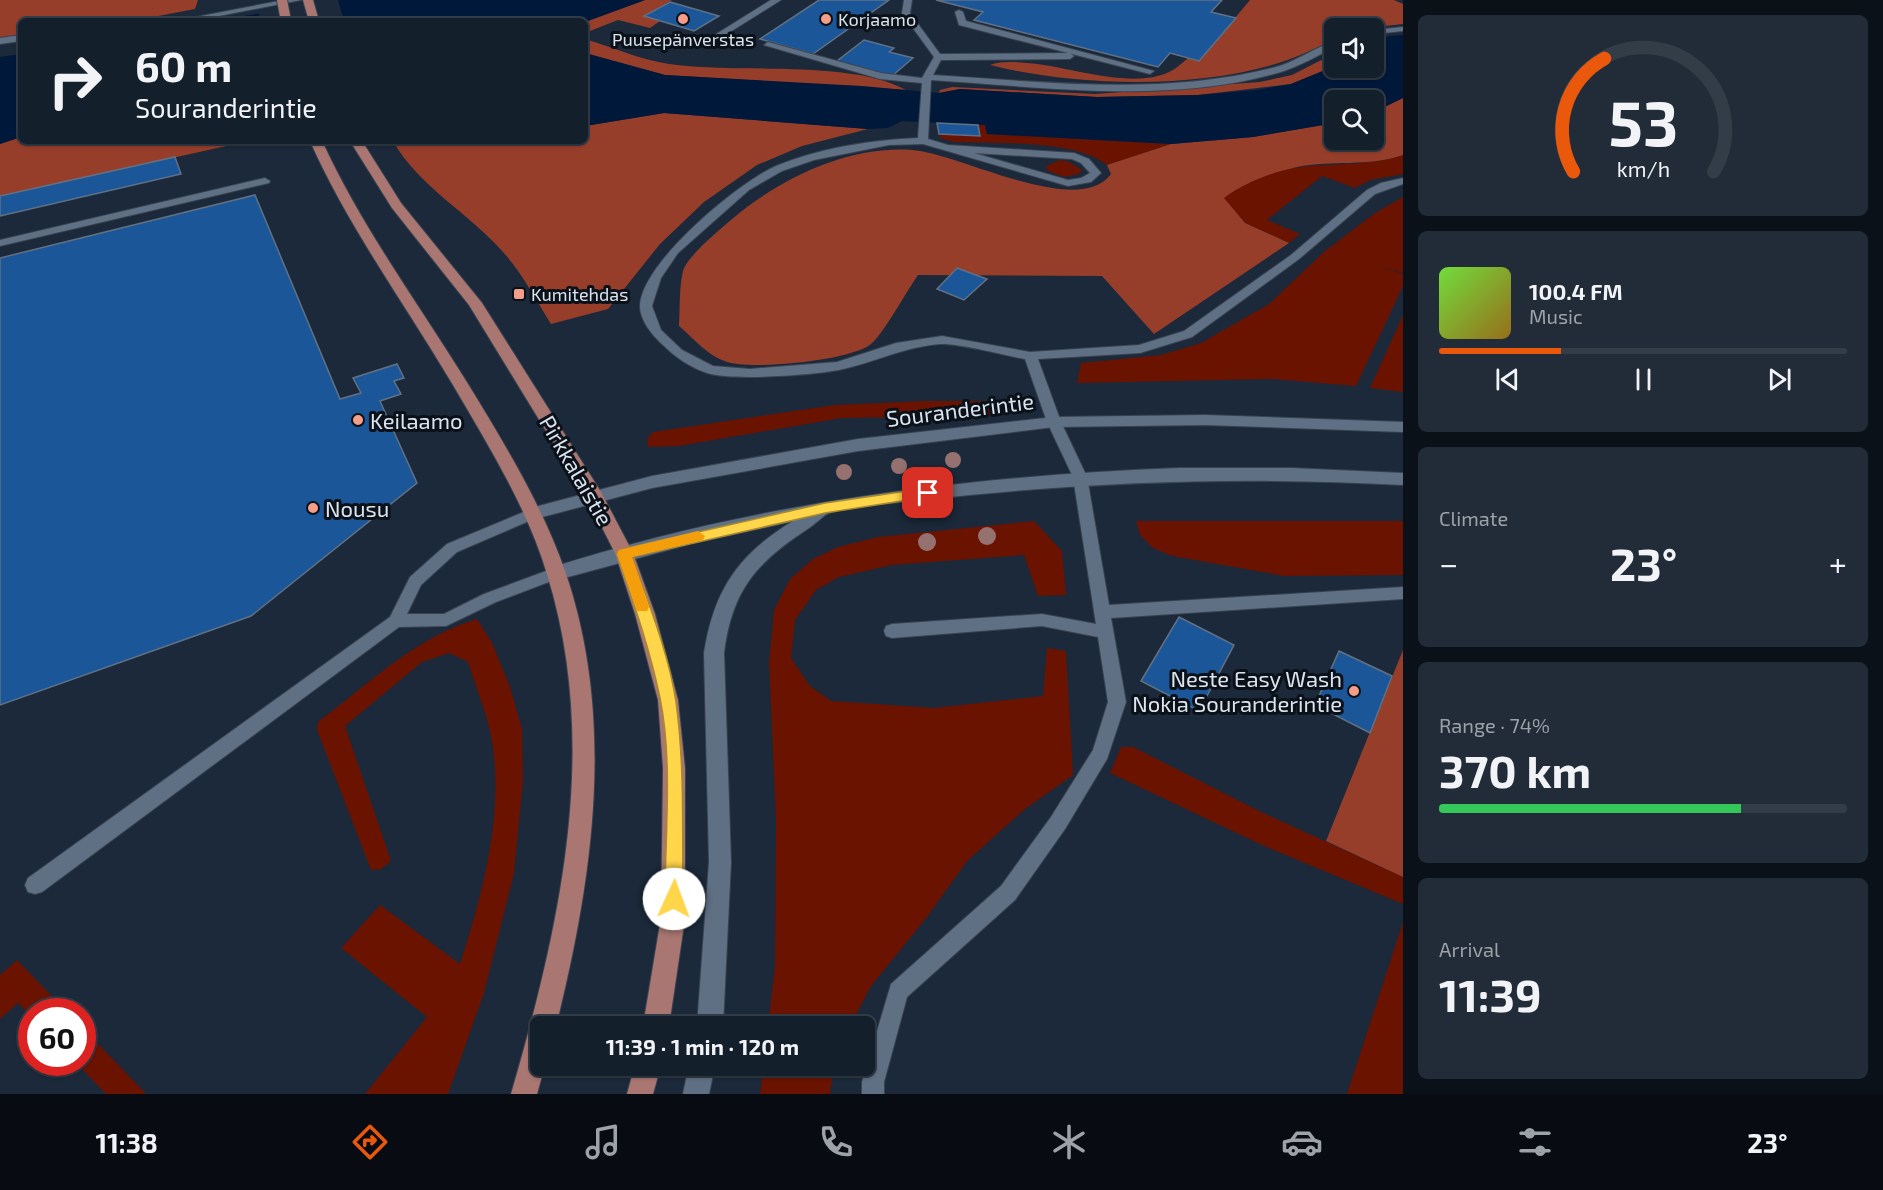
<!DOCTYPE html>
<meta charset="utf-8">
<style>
:root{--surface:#141f2c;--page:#212c38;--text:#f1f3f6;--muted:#9da2a9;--line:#333d48;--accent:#ea580c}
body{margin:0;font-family:"Exo 2",sans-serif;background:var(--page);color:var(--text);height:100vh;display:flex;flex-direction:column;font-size:22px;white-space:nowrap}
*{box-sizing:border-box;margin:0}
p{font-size:20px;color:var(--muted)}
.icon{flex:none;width:33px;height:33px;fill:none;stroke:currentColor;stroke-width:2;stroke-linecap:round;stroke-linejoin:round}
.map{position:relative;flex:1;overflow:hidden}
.panel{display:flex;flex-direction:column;gap:15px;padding:15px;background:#0b1118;width:480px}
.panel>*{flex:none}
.guide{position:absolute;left:18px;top:18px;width:570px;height:126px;border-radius:9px;box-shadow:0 2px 4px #0004,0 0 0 2px var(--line);background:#141f2c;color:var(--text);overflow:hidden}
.tools{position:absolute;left:1324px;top:18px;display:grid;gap:12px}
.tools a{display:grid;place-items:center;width:60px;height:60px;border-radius:9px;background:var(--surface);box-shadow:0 2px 4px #0004,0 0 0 2px var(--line);font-size:30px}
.speed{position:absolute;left:18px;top:998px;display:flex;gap:12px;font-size:30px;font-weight:700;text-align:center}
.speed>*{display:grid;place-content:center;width:78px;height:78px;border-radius:50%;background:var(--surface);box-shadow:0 2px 4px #0004,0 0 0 2px var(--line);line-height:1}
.speed .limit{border:9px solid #d22;background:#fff;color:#111}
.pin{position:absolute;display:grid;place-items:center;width:51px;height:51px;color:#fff;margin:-26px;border-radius:12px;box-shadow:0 3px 9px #0006}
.me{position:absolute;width:66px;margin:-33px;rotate:2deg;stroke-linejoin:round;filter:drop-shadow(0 0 4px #0008)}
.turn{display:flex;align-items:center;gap:21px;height:126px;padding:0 18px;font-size:27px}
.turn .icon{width:78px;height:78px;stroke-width:2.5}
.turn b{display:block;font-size:42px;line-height:51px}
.big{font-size:45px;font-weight:700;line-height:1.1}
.panel .widget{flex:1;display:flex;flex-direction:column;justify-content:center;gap:9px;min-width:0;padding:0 21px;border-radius:9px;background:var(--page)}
.panel .dial{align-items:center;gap:0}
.dial svg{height:156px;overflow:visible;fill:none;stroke:var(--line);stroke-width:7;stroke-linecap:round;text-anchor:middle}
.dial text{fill:var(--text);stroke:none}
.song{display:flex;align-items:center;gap:18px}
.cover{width:72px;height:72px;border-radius:9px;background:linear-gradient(135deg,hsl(100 70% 55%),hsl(40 70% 35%))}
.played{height:6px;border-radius:3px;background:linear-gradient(90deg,var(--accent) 30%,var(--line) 30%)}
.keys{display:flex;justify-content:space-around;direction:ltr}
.heat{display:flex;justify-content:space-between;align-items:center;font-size:33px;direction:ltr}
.charge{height:9px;border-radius:4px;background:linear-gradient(90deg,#34c759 74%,var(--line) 0)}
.trip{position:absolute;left:530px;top:1016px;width:345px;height:60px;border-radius:9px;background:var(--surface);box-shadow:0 2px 4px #0004,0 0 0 2px var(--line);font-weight:700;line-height:60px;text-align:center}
.tab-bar{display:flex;height:96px;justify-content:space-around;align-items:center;background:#080c12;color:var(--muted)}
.tab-bar .icon{width:42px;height:42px}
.tab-bar .current{color:var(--accent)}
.tab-bar b{font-size:27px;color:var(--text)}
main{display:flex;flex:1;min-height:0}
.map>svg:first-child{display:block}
.green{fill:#6a1301}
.forest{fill:#973e2b}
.water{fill:#00183a}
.pier{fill:#1b293a}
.building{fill:#1b5699;stroke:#617184;stroke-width:1.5}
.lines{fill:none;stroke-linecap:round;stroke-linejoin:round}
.service-casing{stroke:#384351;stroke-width:2}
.tertiary-casing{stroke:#384351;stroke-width:2}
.primary-casing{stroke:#384351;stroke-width:2}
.service{fill:#607084;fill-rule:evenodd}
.tertiary{fill:#607084;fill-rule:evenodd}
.primary{fill:#a97671;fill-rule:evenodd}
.primary-bridge-casing{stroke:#384351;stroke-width:12;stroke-linecap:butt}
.primary-bridge{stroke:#a97671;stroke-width:10}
.tree{fill:#957270}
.route{fill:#ffd54a;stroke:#a68a30;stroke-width:1.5}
.slow{fill:#f59e0b}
.poi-dot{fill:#f49e8a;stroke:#0b1119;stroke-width:2}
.labels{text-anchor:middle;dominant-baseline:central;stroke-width:6;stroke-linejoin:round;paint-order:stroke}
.far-poi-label{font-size:18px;fill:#dae3ee;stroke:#0b1119;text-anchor:start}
.street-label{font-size:22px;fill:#dae3ee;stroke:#0b1119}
.poi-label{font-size:22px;fill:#dae3ee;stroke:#0b1119;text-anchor:start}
</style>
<main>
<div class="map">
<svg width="1403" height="1094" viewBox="0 0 1403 1094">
<rect width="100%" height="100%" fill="#1b293a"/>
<g class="green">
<path d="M978 125H985L987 134 1171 144 1107 165C1075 139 995 144 954 142L940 138 939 134 980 136Z"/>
<path d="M1403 155V174L1370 180 1355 188 1322 176 1267 220 1300 234 1289 243 1245 223 1223 198C1246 182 1273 170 1301 167 1335 163 1370 166 1403 155Z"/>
<polygon points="1060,160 1069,162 1082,170 1079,174 1064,177 1048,171 1046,166"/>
<polygon points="1403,197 1403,273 1378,266 1403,274 1403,286 1356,386 1272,379 1077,383 1081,363 1161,355 1201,343 1269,304 1325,251 1375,213"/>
<polygon points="1403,315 1403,392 1370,388"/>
<polygon points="924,401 1012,401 1003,410 988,416 841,418 679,446 648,447 647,439 653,432 835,405"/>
<polygon points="1034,521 1062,551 1066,595 1038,596 1024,555 892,565 839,577 816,590 795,620 791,658 810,686 831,701 934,708 1043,696 1047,648 1066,651 1073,775 1025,809 967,861 927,917 871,986 850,1026 768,1026 775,966 776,820 769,662 774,610 790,579 813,559 838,547 878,537"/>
<polygon points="1136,521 1403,521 1403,575 1284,576 1172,556 1153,548 1140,535"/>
<path d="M477 619 492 643 510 687 522 729 523 780 514 873 484 993 448 1094H365L427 1017 341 948 380 905 460 964C483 892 505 812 491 736 486 711 475 686 468 662L449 653 422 662 345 726 391 861 381 869 371 870 317 730 318 722C368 684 416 637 477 619Z"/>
<polygon points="1121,747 1133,747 1261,812 1403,877 1403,904 1264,846 1110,773"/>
<polygon points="1403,922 1403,1094 1347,1094"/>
<polygon points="17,960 66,1011 32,1011 31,1016 18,1003 0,1019 0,975"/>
<polygon points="83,1028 146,1094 106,1094 75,1062 82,1062"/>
<polygon points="764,1065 834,1065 830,1094 760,1094"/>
</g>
<g class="forest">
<polygon points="0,0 198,0 195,9 132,21 21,21 21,35 0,38"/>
<polygon points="645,0 672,0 644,16 660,21 650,28 618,20 585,33 585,22"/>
<path d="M1250 0H1394L1403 4V24L1368 28H1335V39C1314 49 1294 59 1272 65 1190 89 1073 86 990 65 1001 61 1015 62 1027 63 1069 66 1131 90 1169 72 1176 69 1182 63 1188 58L1199 61Z"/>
<path d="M585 39C612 47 641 60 669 64 735 74 850 59 906 90L665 75 585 53Z"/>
<polygon points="1335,53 1335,66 1291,84 1198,95 1097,97 960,89 939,93 940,90 952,87 1095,94 1260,82 1292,75"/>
<path d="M1403 98V155C1368 167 1332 160 1297 167 1270 173 1246 182 1224 198L1245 223 1289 243 1154 334 1102 276 918 275C908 289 882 336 871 344 850 361 752 370 727 362 708 356 694 339 679 326 680 308 679 288 683 271 687 255 733 218 747 207 793 173 853 146 912 150 959 153 1078 219 1111 174L1107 165 1171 144 1253 137 1335 123V140H1374V112Z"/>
<path d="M664 113 868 129 802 146 757 165 704 202 660 244 608 309 551 324C536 300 522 273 503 252 469 213 419 187 393 141H585V126Z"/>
<polygon points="21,137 21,141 249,141 0,196 0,144"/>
<polygon points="1403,650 1403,877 1326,841"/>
</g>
<g class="water">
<polygon points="339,0 645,0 585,22 214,21"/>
<polygon points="1403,35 1403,98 1374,112 1374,100 1335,100 1335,123 1253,137 1171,144 987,134 985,125 902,121 888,128 868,129 664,113 585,126 585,53 665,75 862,86 939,93 960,89 1097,97 1198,95 1256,90 1291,84 1335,66 1374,68 1374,44 1389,36"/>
<polygon points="21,54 21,137 0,144 0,57"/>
</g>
<polygon class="pier" points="321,0 338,0 344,21 261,21 258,11"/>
<g class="building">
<polygon points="819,0 889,0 813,54 760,39"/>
<polygon points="936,0 1222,0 1211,12 1236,18 1199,61 1170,53 1158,67 974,20 983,12"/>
<polygon points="670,2 719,16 694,31 644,16"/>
<polygon points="864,40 894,48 889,52 913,58 892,76 837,61"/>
<polygon points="937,123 978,125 980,136 939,134"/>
<polygon points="175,157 181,174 0,216 0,196"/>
<polygon points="255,195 340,399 361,393 353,378 397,364 404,378 394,381 401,394 380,401 417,483 251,616 0,705 0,258"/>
<polygon points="957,268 987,279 964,300 937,289"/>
<polygon points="1179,617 1234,645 1199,711 1141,681"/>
<polygon points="1339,651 1392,676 1370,733 1315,705"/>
</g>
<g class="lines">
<defs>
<g id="service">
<polygon points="284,0 301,0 193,21 175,21"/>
<polygon points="771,0 781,0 717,40 710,38"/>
<path d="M904 0H912L910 13 940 54 1070 53 1074 56 1070 59 941 60 933 75C1045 82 1162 96 1272 68 1295 63 1313 48 1335 41V47C1317 56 1300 66 1281 72 1170 105 1045 87 931 80L928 139 948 145 1074 153 1089 159 1101 173 1091 182 1068 186 923 144 889 145 814 160 782 171 749 190 678 253 661 278 652 306 661 330 682 350 713 366 750 369 837 362 896 343 942 336 1030 352 1139 345 1184 331 1291 255 1367 190 1381 183 1403 178V184L1375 194 1299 259 1192 337 1140 353 1038 359 1061 422 1087 477 1109 605 1403 587V599L1111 618 1126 702 1107 759 1065 829 1015 900 907 997 884 1082V1094H862V1082L891 984 1001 886 1051 817 1093 750 1108 702 1098 637 1042 626 892 638 886 636 884 631 886 626 892 624 1042 614 1096 624 1073 477 1047 422 1025 359C1003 355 959 343 940 344 903 347 873 363 839 370 811 375 733 381 707 373 691 368 674 356 662 344 652 335 640 320 640 306 641 263 739 182 776 166 820 148 871 140 918 138L922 83 880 79 764 45 768 42 881 73 922 78 934 57 902 13ZM974 153 1072 159 1081 163 1090 173 1081 178 1068 180Z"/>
<polygon points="959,10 963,12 966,21 1154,71 1150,74 959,25 955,12"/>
<polygon points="1403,27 1403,31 1374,34 1374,30"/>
<polygon points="21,35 21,41 0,44 0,38"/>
<polygon points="265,178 270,181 269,183 0,246 0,240"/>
<polygon points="531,509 536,510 538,514 536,518 457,552 421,585 407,614 444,614 484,594 557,567 562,569 565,573 562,577 496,602 446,626 399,627 42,892 35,894 28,892 25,885 28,878 390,617 410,577 447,544"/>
</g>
<g id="tertiary">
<polygon points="1205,415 1403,422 1403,432 1205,425 1054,427 858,451 652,488 531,520 525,519 522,514 525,509 531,508 652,476 858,439 1054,417"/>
<path d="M1179 468H1291L1403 473V485C1242 476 1082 482 922 500 904 502 839 507 827 514 822 517 815 524 809 528 757 562 732 589 724 653L731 862 723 1026H697L709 862 704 653C714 589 739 554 793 521L690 544 557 580 550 578 548 573 550 568C754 503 966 476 1179 468Z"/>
<polygon points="689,1065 715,1065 709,1094 683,1094"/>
</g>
<g id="primary">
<polygon points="303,0 313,0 319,21 309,21"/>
<path d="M310 141H322C362 228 418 303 468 384 504 443 542 505 565 571 616 719 593 878 556 1026H540V1065H545L537 1094H511C560 926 601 747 547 574 527 507 488 445 453 385 405 304 349 228 310 141Z"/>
<polygon points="350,141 362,141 401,203 482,303 601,492 633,553 655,614 678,700 685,768 685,918 669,1026 643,1026 661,918 663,768 658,700 635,614 615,553 587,498 469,305 392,208"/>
<polygon points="635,1065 661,1065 653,1094 627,1094"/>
</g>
</defs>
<use href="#service" class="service-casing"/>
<use href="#tertiary" class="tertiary-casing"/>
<use href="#primary" class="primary-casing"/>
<use href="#service" class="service"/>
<use href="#tertiary" class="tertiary"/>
<use href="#primary" class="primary"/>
<defs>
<polyline id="primary-bridge" points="282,0 286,21"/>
</defs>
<use href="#primary-bridge" class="primary-bridge-casing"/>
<use href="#primary-bridge" class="primary-bridge"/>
</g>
<g class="tree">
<circle cx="953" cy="460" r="8"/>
<circle cx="899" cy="466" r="8"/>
<circle cx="844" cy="472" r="8"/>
<circle cx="987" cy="536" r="9"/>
<circle cx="927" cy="542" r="9"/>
</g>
<path class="route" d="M928 488 933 490V496L825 513 632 557C648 602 669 654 676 702 685 767 682 833 683 899L680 905 674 907 667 905 665 899C665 833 673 762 660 698 650 649 633 601 617 554L619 550 825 503Z"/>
<polygon class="slow" points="698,531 705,536 703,540 632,557 649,607 647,611 637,611 617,554 619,550"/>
<g class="poi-dot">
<circle cx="683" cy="19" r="6"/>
<circle cx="826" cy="19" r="6"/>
<rect x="513" y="288" width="12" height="12" rx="3"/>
<circle cx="358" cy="420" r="6"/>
<circle cx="313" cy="508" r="6"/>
<circle cx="1354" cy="691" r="6"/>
</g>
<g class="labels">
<g class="far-poi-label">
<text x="838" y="19">Korjaamo</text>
<text x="683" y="39" text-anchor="middle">Puusepänverstas</text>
<text x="531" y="294">Kumitehdas</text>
</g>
<g class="street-label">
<text transform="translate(960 409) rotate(-7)">Souranderintie</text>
<text transform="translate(577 470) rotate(60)">Pirkkalaistie</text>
</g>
<g class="poi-label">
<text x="370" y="420">Keilaamo</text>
<text x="325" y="508">Nousu</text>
<text x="1342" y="678" text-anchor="end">Neste Easy Wash<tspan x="1342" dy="25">Nokia Souranderintie</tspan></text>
</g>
</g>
</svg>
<div class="tools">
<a><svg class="icon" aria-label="sound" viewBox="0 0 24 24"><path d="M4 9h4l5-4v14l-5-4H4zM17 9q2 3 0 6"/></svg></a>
<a><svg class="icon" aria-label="search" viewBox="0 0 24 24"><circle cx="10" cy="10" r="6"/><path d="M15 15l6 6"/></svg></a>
</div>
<div class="speed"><div class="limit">60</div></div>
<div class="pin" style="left:928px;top:493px;background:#d93025"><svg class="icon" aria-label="arrive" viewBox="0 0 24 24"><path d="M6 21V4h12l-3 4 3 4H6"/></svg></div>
<svg class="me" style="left:674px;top:899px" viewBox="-20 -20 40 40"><circle r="19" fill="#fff"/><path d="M0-13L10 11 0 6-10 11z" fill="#ffd54a"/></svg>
<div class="trip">11:39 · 1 min · 120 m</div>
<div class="guide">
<div class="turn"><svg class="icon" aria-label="right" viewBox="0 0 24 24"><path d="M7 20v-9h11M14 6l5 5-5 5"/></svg><div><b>60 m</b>Souranderintie</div></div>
</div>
</div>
<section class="panel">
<div class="widget dial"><svg viewBox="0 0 100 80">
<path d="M14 69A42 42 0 1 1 86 69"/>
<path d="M14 69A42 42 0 0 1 30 11" stroke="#ea580c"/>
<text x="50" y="56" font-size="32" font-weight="700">53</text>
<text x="50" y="72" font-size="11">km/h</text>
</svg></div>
<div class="widget">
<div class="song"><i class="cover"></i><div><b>100.4 FM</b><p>Music</p></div></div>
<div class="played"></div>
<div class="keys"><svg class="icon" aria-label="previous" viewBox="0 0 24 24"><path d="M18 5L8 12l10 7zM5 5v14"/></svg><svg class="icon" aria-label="pause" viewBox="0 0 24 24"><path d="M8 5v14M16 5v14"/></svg><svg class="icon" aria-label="next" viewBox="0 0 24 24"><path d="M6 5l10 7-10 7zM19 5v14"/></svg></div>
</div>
<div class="widget"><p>Climate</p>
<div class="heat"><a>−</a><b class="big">23°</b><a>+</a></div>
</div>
<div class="widget"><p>Range · 74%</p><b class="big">370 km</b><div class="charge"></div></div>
<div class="widget"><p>Arrival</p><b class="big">11:39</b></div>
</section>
</main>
<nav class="tab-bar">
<b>11:38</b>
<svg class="icon current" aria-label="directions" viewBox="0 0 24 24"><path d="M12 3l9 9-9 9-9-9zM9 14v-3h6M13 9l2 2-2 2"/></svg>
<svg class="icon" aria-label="music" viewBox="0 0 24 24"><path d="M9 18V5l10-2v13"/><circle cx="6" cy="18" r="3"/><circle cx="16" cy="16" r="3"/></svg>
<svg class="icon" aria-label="phone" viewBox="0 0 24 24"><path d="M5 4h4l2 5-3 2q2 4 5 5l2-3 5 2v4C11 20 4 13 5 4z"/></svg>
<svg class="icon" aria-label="climate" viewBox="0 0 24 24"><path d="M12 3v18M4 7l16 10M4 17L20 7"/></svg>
<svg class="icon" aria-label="car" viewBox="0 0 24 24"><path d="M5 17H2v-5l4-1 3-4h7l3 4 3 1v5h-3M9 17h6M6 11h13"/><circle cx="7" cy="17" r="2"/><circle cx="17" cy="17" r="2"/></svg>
<svg class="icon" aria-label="filters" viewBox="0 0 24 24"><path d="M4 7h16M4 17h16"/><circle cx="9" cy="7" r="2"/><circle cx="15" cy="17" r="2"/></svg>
<b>23°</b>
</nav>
